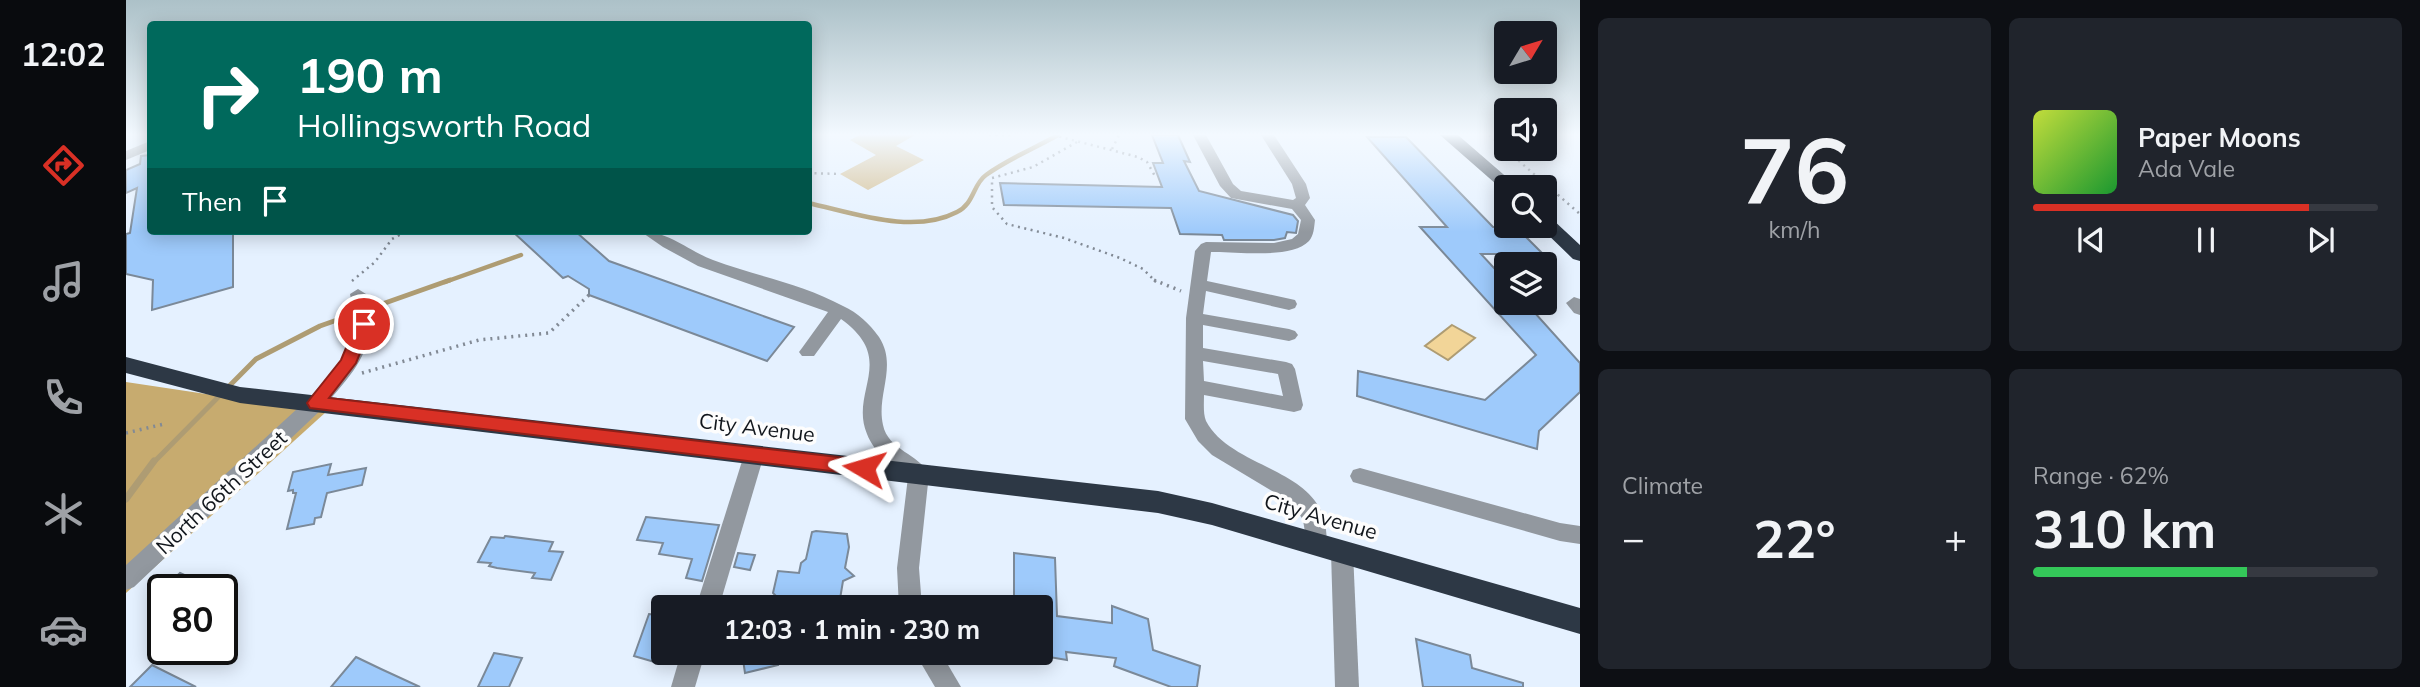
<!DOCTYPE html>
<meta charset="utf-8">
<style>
:root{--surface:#171b24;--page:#20242c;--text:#f1f3f6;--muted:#9ea1a6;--line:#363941;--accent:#d93025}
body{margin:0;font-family:Mulish,sans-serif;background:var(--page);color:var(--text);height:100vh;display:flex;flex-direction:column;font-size:26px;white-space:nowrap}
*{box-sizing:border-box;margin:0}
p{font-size:23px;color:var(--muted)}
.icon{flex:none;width:38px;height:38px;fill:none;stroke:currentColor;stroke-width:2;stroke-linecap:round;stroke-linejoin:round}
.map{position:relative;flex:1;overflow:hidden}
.details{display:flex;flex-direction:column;gap:18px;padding:18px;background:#0d0f14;width:840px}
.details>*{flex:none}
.banner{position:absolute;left:21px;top:21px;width:665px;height:214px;border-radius:7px;box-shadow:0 4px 18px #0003;background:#00695c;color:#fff;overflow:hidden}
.needle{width:46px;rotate:52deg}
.tools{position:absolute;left:1368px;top:21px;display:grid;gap:14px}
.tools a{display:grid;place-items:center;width:63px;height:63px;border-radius:7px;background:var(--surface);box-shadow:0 4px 18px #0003;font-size:35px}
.speed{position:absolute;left:21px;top:574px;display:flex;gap:14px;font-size:35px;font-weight:700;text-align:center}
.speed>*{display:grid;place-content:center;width:91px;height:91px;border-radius:50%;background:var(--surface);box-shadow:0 4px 18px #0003;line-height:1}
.speed .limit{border:4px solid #111;border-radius:10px;background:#fff;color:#111}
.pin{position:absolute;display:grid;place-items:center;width:60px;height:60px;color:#fff;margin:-30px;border:4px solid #fff;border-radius:50%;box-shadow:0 2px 7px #0007}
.me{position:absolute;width:77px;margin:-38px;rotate:277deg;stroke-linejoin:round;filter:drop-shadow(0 0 5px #0008)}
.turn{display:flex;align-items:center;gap:24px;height:147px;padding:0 35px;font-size:32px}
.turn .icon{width:91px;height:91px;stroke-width:2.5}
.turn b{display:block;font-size:49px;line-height:60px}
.then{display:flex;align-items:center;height:66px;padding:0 35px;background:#0003;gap:14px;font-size:26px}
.big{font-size:52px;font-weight:700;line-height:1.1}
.details .widget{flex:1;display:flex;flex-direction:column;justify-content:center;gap:10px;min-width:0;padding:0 24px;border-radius:10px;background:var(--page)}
.details .dial{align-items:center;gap:0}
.dial b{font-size:91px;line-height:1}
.song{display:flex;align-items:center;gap:21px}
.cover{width:84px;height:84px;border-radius:10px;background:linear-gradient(135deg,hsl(70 70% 55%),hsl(130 70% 35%))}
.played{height:7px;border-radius:4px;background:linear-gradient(90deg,var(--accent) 80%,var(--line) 80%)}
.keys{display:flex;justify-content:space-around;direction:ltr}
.heat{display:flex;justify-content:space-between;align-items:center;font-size:38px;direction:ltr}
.charge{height:10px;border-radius:5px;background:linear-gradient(90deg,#34c759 62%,var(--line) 0)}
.details .tiles{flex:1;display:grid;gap:18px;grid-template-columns:repeat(2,1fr)}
.trip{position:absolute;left:525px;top:595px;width:402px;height:70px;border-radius:7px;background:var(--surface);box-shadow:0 4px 18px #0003;font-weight:700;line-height:70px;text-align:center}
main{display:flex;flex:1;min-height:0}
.tabs{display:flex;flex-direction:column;width:126px;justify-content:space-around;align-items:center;background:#090b0e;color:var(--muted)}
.tabs .icon{width:49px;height:49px}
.tabs .current{color:var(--accent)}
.tabs b{font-size:32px;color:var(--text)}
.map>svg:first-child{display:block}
.green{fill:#d1b988}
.forest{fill:#c7ab6f}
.water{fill:#f2d598;stroke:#ae9c73;stroke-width:2}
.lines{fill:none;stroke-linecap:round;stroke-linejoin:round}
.stream-far2{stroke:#ae9c73;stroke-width:4.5}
.stream-far1{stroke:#ae9c73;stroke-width:5}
.stream{stroke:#ae9c73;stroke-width:7}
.building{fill:#9ecafb;stroke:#7b8998;stroke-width:2}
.path-far1{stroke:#828a95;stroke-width:2.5;stroke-dasharray:2 4.5;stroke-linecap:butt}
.path{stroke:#828a95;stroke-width:3.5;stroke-dasharray:2 5;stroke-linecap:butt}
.minor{fill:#92989f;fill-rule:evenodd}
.highway{fill:#2d3845;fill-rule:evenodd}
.route{fill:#d93025;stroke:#8d1f18;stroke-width:2}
.labels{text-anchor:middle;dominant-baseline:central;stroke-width:7;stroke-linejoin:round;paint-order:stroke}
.street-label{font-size:21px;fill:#11161c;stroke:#fdfdfd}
</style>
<main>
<nav class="tabs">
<b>12:02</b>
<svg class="icon current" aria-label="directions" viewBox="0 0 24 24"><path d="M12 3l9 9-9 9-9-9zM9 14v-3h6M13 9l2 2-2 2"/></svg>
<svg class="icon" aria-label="music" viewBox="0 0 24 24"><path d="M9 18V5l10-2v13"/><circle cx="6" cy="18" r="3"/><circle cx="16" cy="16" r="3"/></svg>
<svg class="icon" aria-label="phone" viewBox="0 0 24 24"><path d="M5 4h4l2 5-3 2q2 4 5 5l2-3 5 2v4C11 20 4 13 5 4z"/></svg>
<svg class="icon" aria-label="climate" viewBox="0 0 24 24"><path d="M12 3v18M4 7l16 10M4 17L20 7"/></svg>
<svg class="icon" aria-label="car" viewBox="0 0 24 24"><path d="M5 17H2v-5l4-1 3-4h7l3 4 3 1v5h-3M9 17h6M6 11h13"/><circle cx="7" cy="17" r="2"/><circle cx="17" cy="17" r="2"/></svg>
</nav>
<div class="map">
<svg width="1454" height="687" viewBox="0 0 1454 687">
<rect width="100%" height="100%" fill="#e5f1ff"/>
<polygon class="green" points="734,135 789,135 770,146 798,160 742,190 714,174 750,155 724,140"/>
<polygon class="forest" points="0,382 200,412 0,593"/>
<polygon class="water" points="1326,325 1349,338 1322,360 1299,346"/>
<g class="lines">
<g class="stream-far2">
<path d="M682 203C728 213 787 235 831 212 848 204 847 184 860 175 882 159 909 148 932 135"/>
<polyline points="319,282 395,255"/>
</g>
<polyline class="stream-far1" points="27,463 130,359 194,326 324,280"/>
<polyline class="stream" points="0,499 28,461"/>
</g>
<g class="building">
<polygon points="1026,135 1052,135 1064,162 1058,161 1073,191 1167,215 1172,221 1170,233 1161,232 1159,238 1148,240 1098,240 1096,235 1054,234 1045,208 878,205 874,183 1036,187 1027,163 1037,163"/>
<polygon points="1241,137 1280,137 1367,227 1390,227 1417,254 1355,254 1381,282 1381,303 1400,303 1454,363 1454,392 1413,431 1411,449 1231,396 1232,371 1359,400 1410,355 1294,227 1321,227"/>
<polygon points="24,155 24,231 107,231 107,287 26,310 27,280 0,274 0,234 4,233 11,188 0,193 0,170 14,164 15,156"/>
<polygon points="386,231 449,231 483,261 668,327 641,361 463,295 463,289 442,276 437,278"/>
<polygon points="205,464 202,475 240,468 236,485 201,493 195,517 189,518 188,524 161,529 170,493 167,493 167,490 162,491 167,472"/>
<polygon points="520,517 593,525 576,581 560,578 566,559 533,554 537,543 511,540"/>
<polygon points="690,531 721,534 723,547 719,568 728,576 717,581 713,605 709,604 709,607 685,607 686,601 650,596 647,593 652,571 673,573 675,563 680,559 686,532"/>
<polygon points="379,536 427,542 423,551 437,552 425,580 406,578 409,573 371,568 363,566 365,563 352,562 365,537 378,538"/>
<polygon points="612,553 629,555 624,570 608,567"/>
<polygon points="888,553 929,558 931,616 986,623 986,606 1022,619 1027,650 1074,666 1071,687 1045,687 988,666 990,658 940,652 941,660 917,656 915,607 888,607"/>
<polygon points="54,573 91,590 36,590"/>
<polygon points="523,614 537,616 537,660 533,660 532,663 508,656"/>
<polygon points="1290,639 1344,655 1346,668 1397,683 1397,687 1297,687"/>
<polygon points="368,653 396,658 383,687 352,687"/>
<polygon points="616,653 650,653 652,665 619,673"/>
<polygon points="230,657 255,669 294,687 205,687"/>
<polygon points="26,665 70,687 4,687"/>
</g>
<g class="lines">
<g class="path-far1">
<polyline points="863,135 887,135"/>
<polyline points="927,135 1012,157 1021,162 1029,176"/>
<polyline points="1363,135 1454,214"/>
<polyline points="951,142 907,167 866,178 866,207 881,224 938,238 994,258 1017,269 1030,282"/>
<polyline points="986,149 993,135"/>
<polyline points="682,173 714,174"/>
<polyline points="226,281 249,262 266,239 281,231"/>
</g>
<g class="path">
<polyline points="1028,280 1055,291"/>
<polyline points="236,373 353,340 423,333 463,295"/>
<polyline points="0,433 38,424"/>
</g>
<g class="minor">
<path d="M1067 135H1080L1107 184 1115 191 1167 200 1170 198 1166 184 1135 135H1148L1180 184 1184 198 1179 205 1189 220C1188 228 1188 235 1183 241 1165 260 1109 251 1085 252L1081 281 1169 300 1171 304 1169 308 1163 310 1080 291 1077 314 1163 329 1169 331 1172 335 1169 339 1163 341 1077 325V348L1160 362 1166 364 1169 369 1177 405 1175 410 1168 412 1078 395C1078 403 1077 414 1080 421 1105 469 1195 468 1200 530 1201 538 1201 544 1198 551L1190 554 1182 551 1177 520 1170 509 1156 497 1086 455 1072 441 1059 419 1060 318 1069 251 1075 244 1080 242 1148 243 1166 239 1172 234 1175 220 1166 209 1105 198 1094 186ZM1077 361 1152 374 1157 396 1078 381Z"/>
<polygon points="24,141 24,150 0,160 0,151"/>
<path d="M514 231C542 231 561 250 587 260 630 276 677 284 717 306 732 313 743 323 753 337 772 366 750 395 757 425 762 450 793 454 803 474L793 568 796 607H773L771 568 782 477C767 466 748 453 741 434 723 391 772 360 715 319L688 356H676L673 352 676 348 702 312 572 266 537 247Z"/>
<path d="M232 289 240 294C253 348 230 369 197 408L8 587 0 590V565L183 398 207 371 220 353 228 333V315L224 294Z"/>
<polygon points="1448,297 1454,299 1454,315 1448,313 1440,303"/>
<polygon points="628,447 635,449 638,455 593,607 570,607 618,455 621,449"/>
<polygon points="1234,468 1434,523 1454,526 1454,544 1434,541 1227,482 1224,476 1227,470"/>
<polygon points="1216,542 1224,545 1227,552 1233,687 1209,687 1205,552 1208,545"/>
<polygon points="555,653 579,653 569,687 545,687"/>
<polygon points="789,653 815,653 835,687 809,687"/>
</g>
<g class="highway">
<polygon points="1314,135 1332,135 1392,187 1381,187 1381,191 1378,191"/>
<polygon points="1419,217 1425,218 1454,245 1454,261 1447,259 1413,226 1419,226"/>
<polygon points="0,357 114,387 1032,491 1086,503 1454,608 1454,634 1086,525 1032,513 114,403 0,373"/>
</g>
</g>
<linearGradient id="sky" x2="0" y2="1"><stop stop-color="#acc1c8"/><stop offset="0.58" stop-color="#f3f9ff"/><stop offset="1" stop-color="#f3f9ff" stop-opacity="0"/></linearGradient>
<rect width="1454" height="232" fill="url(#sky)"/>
<polygon class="route" points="238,318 246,324 230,363 203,398 738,460 745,462 747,468 745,473 738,475 184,408 181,403 184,399 215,360 230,324"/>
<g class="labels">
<g class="street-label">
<text transform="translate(631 427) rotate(7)">City Avenue</text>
<text transform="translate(95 492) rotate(-43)">North 66th Street</text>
<text transform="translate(1195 516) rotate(16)">City Avenue</text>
</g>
</g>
</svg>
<div class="tools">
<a><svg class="needle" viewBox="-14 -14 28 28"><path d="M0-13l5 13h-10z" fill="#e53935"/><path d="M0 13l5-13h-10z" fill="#9ea1a6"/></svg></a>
<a><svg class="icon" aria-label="sound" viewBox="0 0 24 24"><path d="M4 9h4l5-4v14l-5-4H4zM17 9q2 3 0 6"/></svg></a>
<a><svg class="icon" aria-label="search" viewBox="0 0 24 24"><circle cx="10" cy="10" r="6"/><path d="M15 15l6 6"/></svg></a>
<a><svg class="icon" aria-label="layers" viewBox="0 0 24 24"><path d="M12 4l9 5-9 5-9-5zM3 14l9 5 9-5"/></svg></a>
</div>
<div class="speed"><div class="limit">80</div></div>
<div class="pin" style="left:238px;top:324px;background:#d93025"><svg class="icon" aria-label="arrive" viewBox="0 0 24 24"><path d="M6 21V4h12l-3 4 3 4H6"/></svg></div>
<svg class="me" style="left:738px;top:468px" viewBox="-20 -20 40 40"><path d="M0-17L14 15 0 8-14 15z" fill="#d93025" stroke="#fff" stroke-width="4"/></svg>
<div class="trip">12:03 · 1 min · 230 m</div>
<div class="banner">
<div class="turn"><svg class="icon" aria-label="right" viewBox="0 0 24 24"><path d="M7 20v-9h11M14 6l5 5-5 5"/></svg><div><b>190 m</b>Hollingsworth Road</div></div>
<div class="then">Then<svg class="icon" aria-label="arrive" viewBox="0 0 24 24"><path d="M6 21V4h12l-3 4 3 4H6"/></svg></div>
</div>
</div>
<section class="details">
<div class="tiles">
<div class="widget dial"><b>76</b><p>km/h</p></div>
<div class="widget">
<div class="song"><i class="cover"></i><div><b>Paper Moons</b><p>Ada Vale</p></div></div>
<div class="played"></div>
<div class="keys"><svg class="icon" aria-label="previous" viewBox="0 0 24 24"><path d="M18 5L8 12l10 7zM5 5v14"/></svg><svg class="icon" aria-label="pause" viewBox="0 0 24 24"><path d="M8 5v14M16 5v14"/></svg><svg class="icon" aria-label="next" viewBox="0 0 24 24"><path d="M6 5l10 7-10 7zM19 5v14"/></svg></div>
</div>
<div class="widget"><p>Climate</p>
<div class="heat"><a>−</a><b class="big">22°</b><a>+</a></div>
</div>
<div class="widget"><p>Range · 62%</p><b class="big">310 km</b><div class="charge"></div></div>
</div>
</section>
</main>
